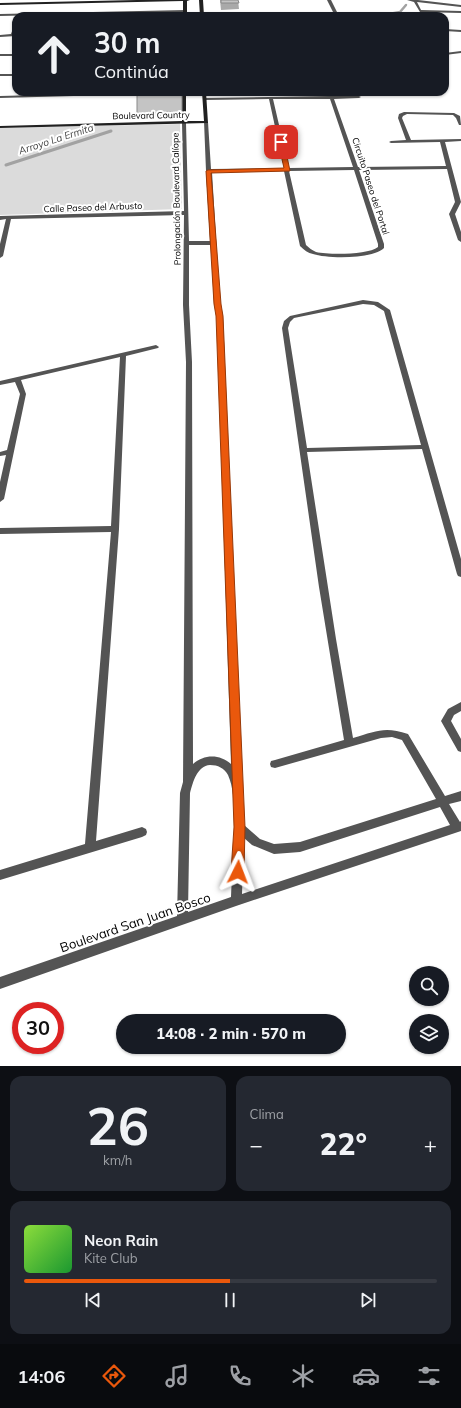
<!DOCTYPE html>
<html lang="es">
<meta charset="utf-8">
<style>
:root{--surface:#171b24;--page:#242831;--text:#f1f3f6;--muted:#9ea1a6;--line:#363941;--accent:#ea580c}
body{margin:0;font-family:Mulish,sans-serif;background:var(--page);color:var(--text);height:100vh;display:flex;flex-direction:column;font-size:15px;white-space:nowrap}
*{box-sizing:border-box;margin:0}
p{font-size:13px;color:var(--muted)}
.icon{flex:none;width:22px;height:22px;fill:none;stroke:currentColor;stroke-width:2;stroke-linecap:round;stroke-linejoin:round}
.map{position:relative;height:1066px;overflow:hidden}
.details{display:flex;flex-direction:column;gap:10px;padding:10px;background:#0d0f14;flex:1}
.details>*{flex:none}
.hud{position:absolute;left:12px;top:12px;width:437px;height:84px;border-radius:12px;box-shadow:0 1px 3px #0004;background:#171b24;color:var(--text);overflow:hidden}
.fabs{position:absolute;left:409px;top:966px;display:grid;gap:8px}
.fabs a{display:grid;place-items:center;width:40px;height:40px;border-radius:50%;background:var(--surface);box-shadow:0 1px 3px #0004;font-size:20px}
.speed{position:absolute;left:12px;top:1002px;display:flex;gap:8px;font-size:20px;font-weight:700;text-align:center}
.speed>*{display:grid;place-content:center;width:52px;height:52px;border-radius:50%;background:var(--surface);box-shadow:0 1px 3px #0004;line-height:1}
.speed .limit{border:6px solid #d22;background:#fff;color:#111}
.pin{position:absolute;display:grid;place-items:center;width:34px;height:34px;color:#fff;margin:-17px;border-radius:8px;box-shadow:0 2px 6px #0006}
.me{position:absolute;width:44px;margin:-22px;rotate:3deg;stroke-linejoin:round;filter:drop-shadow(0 0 3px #0008)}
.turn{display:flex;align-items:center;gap:14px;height:84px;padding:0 16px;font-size:18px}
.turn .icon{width:52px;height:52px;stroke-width:2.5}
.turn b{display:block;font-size:28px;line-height:34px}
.big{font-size:30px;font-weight:800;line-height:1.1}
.details .widget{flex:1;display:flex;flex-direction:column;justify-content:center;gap:6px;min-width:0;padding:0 14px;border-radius:12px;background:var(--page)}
.details .dial{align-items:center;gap:0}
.dial b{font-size:52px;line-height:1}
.song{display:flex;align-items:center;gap:12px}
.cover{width:48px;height:48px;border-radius:6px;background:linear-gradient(135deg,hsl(90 70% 55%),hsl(130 70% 35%))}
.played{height:4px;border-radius:2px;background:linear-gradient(90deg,var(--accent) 50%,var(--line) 50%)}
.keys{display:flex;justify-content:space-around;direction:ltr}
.heat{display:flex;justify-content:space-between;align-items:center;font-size:22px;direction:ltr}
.details .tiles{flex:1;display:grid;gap:10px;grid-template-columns:1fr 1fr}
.widget:last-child{grid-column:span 2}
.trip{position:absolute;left:116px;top:1014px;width:230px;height:40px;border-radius:20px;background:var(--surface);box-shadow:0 1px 3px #0004;font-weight:800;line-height:40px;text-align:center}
.tabs{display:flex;height:64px;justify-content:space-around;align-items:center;background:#090b0e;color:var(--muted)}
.tabs .icon{width:28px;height:28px}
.tabs .on{color:var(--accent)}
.tabs b{font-size:18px;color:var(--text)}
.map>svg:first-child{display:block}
.green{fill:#dbdbdb}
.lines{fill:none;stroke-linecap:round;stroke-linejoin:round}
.stream-far1{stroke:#a2a2a2;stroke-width:2.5}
.stream{stroke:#a2a2a2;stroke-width:3}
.street{fill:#545454;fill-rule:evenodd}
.secondary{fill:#212121;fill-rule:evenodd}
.wall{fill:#a9a9a9}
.building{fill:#c4c4c4;stroke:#898989}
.route{fill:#ea580c;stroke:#983908}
.labels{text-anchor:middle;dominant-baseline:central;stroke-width:4;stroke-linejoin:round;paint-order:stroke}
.far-street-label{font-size:9px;fill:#000;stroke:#fff}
.far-water-label{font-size:10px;font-style:italic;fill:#434343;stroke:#fff}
.near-street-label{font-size:13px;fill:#000;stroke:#fff}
</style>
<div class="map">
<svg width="461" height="1066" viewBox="0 0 461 1066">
<rect width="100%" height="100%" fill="#fff"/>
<polygon class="green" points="180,124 182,209 0,215 0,128"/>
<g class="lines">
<g class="stream-far1">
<polyline points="378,16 400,12 406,5"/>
<polyline points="221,94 228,92"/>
</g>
<polyline class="stream" points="6,165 111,131"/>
<g class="street">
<polygon points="327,0 331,0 339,16 335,16"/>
<polygon points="407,0 418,0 461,5 461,7 417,2 421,10 461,11 461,13 420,12 414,2"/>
<polygon points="186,10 185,12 0,16 0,14"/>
<polygon points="16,25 16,36 0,37 0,35 11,34 14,26"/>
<polygon points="445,29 461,30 461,32 445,31"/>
<polygon points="461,51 461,53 445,55 445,53"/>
<rect x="0" y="54" width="16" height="2"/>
<rect x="0" y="74" width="16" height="2"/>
<polygon points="149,92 149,93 147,94 0,98 0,96"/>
<path d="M328 92H332L334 96H359L361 97 359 98 334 99 358 167 446 166 440 142 391 143 389 142 391 141 406 140 398 118 399 114 404 112 454 113 460 116 461 125H459L456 118 453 115 407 114 403 116 402 118 411 140 461 139V141L445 142 461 202 455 214 461 232V242L458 240 449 214 455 202 447 169 359 170 384 244V248C373 259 328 259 313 254 308 253 304 250 300 246L284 171 212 172 220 304 223 316 242 789 244 825 260 839 274 844 300 842 436 799 402 740 392 737 381 738 275 768 271 767 270 764 271 761 275 760 344 740 319 587 282 328 284 321 290 316 363 300 378 302 390 310 461 559V577L458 576 457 574 422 449 307 452 336 639 353 738C376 731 385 726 408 734L445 796 461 791V801L449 804 460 822 461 821V831L236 906 0 989V977L177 916 180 793 183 782 186 362 183 305 184 215 11 219 3 256 0 258V244L6 219 0 220V216L184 211 182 123 184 122 186 123 189 241H210L206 171 204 121 208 122 211 169 284 168 269 99 205 100H203V98L329 96ZM273 99H330L353 167 289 168ZM354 170 378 244V247C368 255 329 255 316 252 312 250 309 248 306 245L289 171ZM189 245H211L214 304 217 316 231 764C220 754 204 754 193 764L192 362 189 305ZM363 304 374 305 384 311 421 445 307 448 288 328 290 322 294 318ZM210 765C218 765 224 768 228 775 240 801 232 867 231 897L188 912 190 793C193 782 197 766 210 765ZM440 807 450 825 242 894 244 838 252 845 274 854 300 852Z"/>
<polygon points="156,345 159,347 158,348 126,356 119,529 96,841 142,827 146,829 147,832 146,835 142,837 0,880 0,870 85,844 111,532 0,534 0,528 111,526 120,357 21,380 26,394 4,499 0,502 0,482 6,455 0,456 0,452 7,450 20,394 15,382 0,385 0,381"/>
<polygon points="461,702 461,711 454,715 451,721 461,739 461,752 458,751 441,721 448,709"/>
</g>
<g class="secondary">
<polygon points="137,0 190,0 187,1 187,16 183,16 183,1 0,5 0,3"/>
<polygon points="199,0 203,0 204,16 200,16"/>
<polygon points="182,92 186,92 186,121 204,121 202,92 206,92 208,123 0,128 0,126 182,121"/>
</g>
</g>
<g class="wall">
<polygon points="220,0 238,0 239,9 221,10"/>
<polygon points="182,92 182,116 137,117 137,113"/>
</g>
<g class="building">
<polygon points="221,0 238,0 239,3 221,3"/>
<polygon points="137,92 182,92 182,112 137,113"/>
</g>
<polygon class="route" points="281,140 284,142 290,171 211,173 221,304 223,316 245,827 244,872 242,876 238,877 233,876 231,872 234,827 216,316 214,304 206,171 208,170 284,168 278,142"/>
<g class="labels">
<g class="far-street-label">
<text transform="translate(151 115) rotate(-1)">Boulevard Country</text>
<text transform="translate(371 186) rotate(72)">Circuito Paseo del Portal</text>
<text transform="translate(176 199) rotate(-91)">Prolongación Boulevard Calíope</text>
<text transform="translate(93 207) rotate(-2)">Calle Paseo del Arbusto</text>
</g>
<g class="far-water-label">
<text transform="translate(56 139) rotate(-18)">Arroyo La Ermita</text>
</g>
<g class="near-street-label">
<text transform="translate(135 922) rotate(-19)">Boulevard San Juan Bosco</text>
</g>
</g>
</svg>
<div class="fabs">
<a><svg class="icon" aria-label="search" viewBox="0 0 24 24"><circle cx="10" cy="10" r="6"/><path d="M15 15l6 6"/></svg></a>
<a><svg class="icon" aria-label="layers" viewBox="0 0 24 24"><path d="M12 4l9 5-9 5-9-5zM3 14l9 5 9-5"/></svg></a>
</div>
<div class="speed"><div class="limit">30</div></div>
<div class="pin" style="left:281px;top:142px;background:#d93025"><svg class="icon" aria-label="arrive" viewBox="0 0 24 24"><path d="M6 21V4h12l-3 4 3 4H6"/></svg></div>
<svg class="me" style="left:238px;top:872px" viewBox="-20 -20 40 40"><path d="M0-17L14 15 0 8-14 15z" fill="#ea580c" stroke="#fff" stroke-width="4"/></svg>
<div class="trip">14:08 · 2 min · 570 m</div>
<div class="hud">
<div class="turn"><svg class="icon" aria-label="ahead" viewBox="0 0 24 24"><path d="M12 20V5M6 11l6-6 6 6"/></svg><div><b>30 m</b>Continúa</div></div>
</div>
</div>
<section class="details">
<div class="tiles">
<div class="widget dial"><b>26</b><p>km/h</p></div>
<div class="widget"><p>Clima</p>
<div class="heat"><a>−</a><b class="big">22°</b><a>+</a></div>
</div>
<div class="widget">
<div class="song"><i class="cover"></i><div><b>Neon Rain</b><p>Kite Club</p></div></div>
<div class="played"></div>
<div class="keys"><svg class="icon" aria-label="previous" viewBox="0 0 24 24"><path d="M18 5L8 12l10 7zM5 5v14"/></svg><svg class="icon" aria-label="pause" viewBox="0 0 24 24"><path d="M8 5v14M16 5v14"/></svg><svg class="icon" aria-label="next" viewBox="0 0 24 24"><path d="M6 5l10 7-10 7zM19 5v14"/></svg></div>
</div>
</div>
</section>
<nav class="tabs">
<b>14:06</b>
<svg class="icon on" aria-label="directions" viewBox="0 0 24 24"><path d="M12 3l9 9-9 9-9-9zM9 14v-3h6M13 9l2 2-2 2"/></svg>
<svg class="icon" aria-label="music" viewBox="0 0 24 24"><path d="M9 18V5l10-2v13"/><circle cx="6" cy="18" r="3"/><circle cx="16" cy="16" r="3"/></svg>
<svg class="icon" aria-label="phone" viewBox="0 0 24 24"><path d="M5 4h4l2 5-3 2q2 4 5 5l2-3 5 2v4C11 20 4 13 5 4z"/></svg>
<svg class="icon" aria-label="climate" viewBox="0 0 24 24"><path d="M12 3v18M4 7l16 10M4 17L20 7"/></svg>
<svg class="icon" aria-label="car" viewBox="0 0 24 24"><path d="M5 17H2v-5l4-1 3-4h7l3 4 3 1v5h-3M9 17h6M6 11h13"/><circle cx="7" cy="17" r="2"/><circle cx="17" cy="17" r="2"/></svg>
<svg class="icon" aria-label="filters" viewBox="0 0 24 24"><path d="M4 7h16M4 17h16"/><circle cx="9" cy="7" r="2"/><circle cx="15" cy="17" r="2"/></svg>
</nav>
